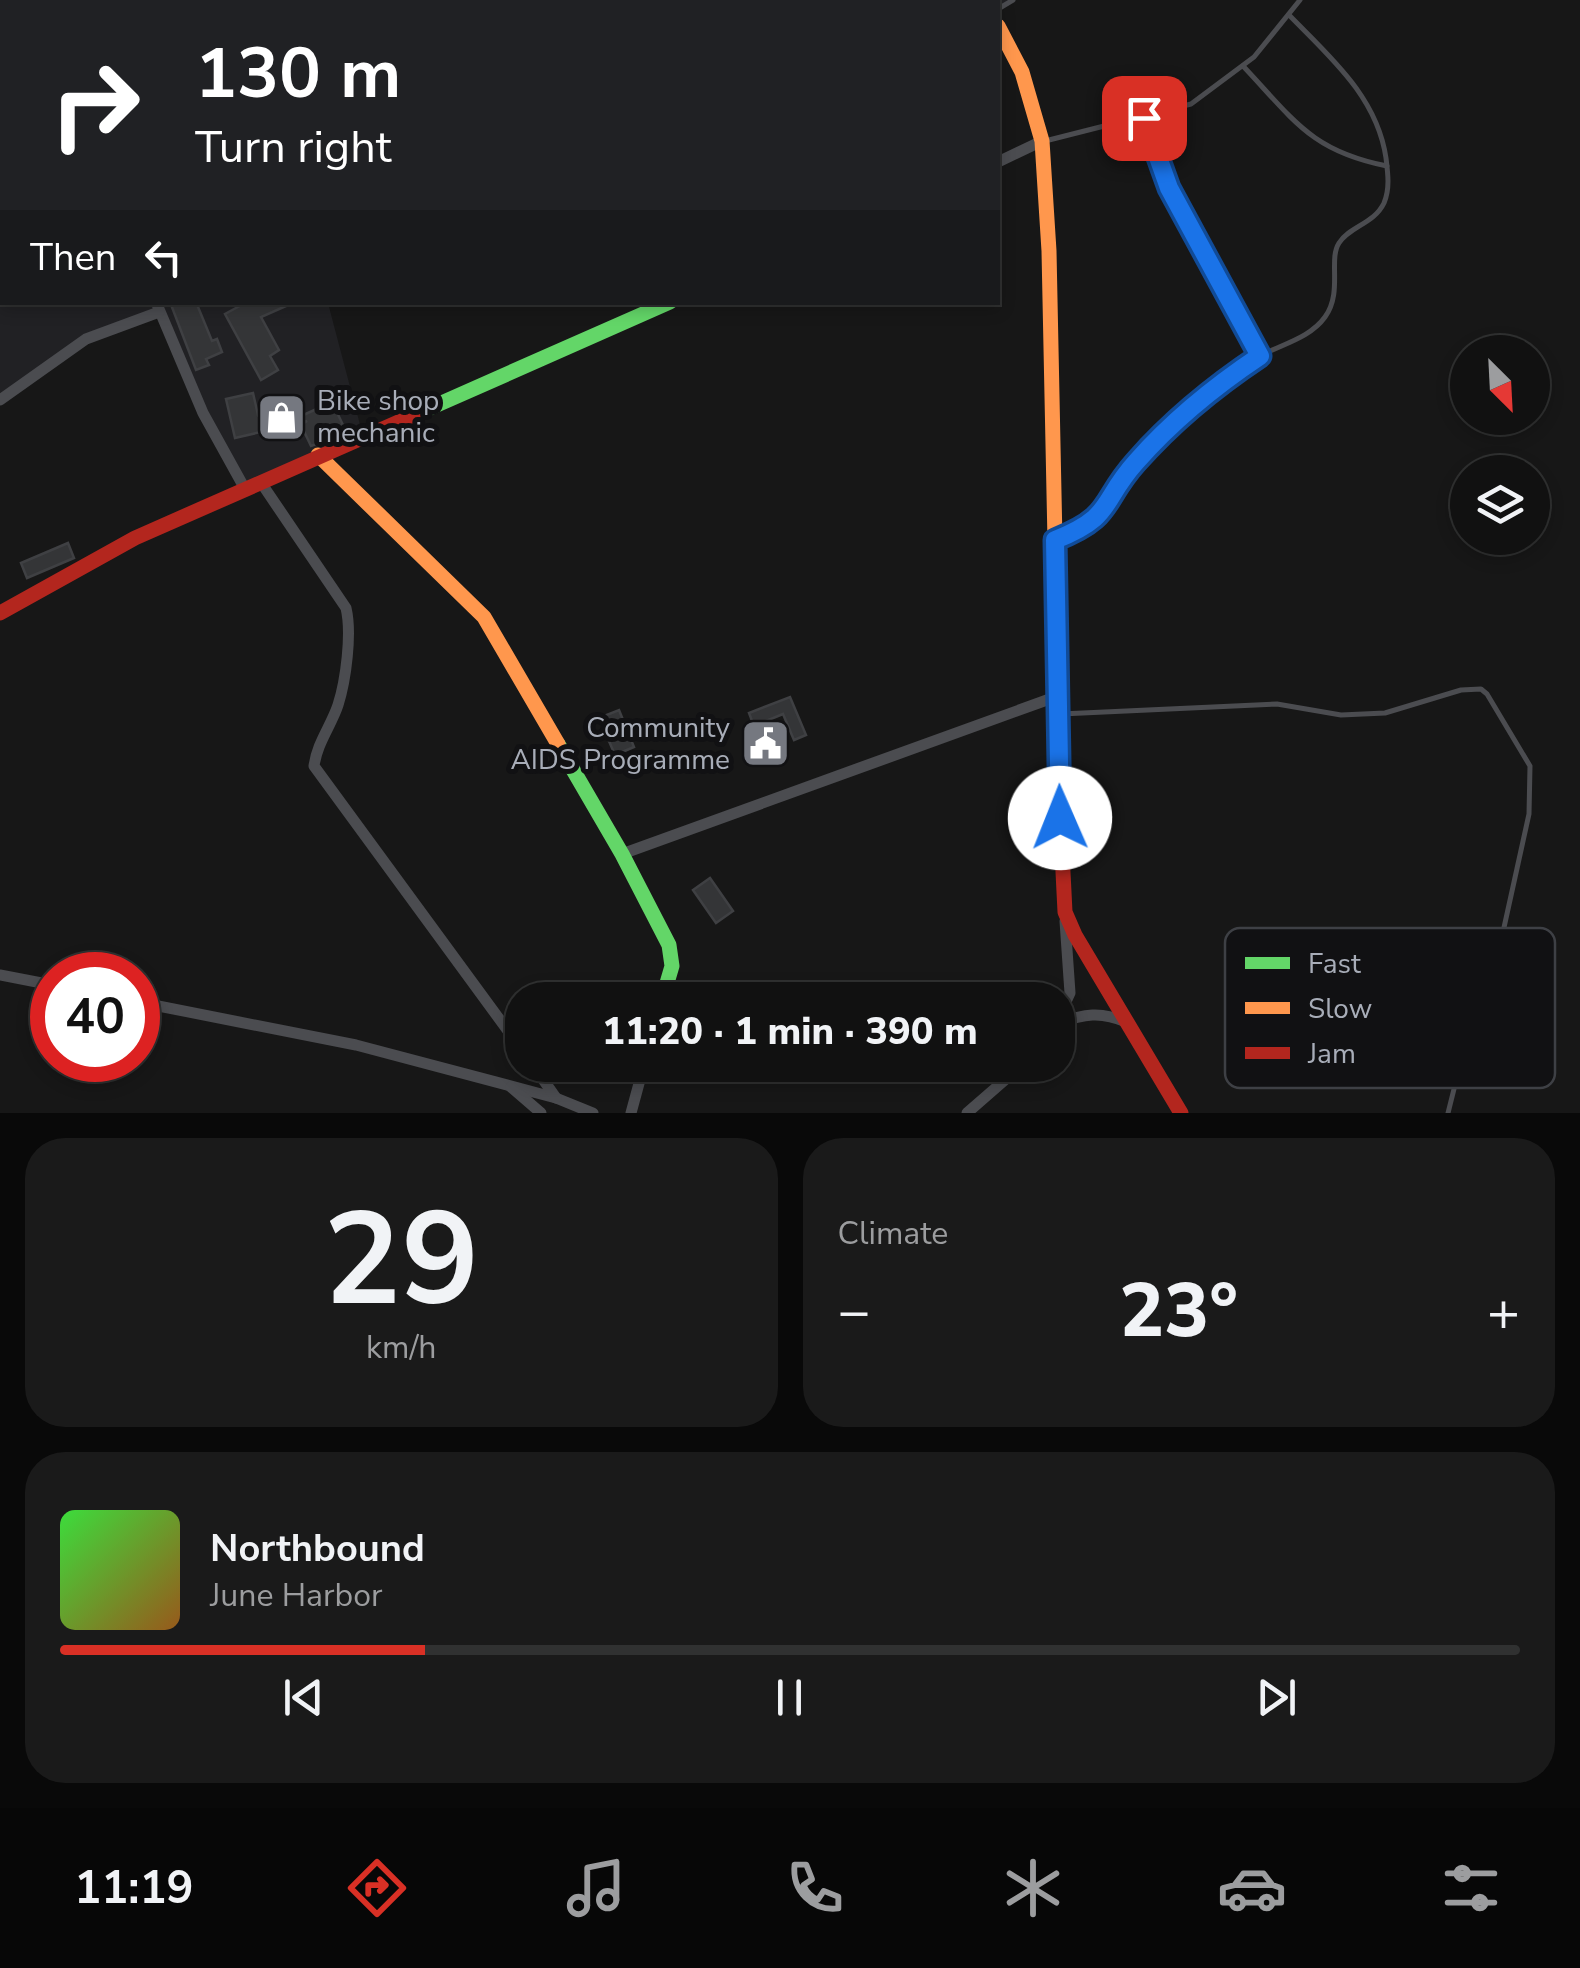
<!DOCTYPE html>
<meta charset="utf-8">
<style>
:root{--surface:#111;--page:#1a1a1a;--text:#f1f3f6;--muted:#9c9d9f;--line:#303131;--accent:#d93025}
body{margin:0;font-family:"Nunito Sans",sans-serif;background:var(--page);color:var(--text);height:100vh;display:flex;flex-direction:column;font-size:38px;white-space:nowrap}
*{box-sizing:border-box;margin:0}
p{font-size:32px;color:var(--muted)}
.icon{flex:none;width:55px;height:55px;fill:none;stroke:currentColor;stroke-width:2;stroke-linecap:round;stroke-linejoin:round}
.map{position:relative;height:1113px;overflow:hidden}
.sheet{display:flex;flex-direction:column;gap:25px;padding:25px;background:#090909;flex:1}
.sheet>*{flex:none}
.hud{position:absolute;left:0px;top:0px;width:1000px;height:305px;box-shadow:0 5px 15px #0003,0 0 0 2px var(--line);background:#202124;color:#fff;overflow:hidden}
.needle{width:65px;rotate:156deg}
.tools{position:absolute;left:1450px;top:335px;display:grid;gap:20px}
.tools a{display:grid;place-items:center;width:100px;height:100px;border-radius:50%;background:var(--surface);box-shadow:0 5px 15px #0003,0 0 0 2px var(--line);font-size:50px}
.speed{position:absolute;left:30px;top:952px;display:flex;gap:20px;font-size:50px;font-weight:700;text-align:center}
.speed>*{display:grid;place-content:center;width:130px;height:130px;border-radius:50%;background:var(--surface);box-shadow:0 5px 15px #0003,0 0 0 2px var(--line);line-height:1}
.speed .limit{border:15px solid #d22;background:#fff;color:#111}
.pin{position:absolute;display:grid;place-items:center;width:85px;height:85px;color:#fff;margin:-42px;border-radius:20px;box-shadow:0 5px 15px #0006}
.me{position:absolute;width:110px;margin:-55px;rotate:359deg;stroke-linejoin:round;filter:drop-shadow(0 0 8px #0008)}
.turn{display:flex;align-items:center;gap:35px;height:210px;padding:0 30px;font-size:45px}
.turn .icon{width:130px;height:130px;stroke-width:2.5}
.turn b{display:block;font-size:70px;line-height:85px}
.then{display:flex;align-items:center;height:95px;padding:0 30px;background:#0003;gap:20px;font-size:38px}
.big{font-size:75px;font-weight:800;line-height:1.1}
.sheet .tile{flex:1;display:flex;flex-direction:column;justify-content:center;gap:15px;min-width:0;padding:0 35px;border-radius:40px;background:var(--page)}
.sheet .dial{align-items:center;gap:0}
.dial b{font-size:130px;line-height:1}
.song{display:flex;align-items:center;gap:30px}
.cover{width:120px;height:120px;border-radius:15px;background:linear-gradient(135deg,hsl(120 70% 55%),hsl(30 70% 35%))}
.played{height:10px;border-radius:5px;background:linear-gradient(90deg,var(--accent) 25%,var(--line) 25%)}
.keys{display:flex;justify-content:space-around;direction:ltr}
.heat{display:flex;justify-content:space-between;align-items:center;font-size:55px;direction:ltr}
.sheet .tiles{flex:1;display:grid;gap:25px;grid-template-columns:1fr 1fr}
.tile:last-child{grid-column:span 2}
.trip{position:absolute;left:505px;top:982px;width:570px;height:100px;border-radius:40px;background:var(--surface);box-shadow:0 5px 15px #0003,0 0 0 2px var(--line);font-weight:800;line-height:100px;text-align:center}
.tabs{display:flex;height:160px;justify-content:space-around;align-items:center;background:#070707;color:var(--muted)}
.tabs .icon{width:70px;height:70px}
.tabs .selected{color:var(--accent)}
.tabs b{font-size:45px;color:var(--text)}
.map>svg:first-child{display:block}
.built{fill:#212124}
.building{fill:#343537;stroke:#3f4043;stroke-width:2.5}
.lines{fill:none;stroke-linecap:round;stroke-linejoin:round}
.lane{stroke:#4b4c50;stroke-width:5}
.street{stroke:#4b4c50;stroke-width:11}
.fast{stroke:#63d668;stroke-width:15}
.slow{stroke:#ff974d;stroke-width:15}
.jam{stroke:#b3261e;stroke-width:15}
.route-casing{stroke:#114b97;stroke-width:25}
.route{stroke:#1a73e8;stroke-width:18}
.labels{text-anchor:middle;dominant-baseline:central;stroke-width:10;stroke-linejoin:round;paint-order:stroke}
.poi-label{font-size:28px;fill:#a8adb8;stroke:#111113;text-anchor:start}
.key{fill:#111113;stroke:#3e4045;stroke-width:2.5}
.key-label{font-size:28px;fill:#a8adb8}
</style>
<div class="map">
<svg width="1580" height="1113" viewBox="0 0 1580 1113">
<rect width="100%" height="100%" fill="#171717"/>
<g class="built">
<polygon points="559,0 1013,0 998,9 998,2 552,2"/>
<polygon points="0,153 2,153 2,302 328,303 363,436 245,489 158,312 86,339 0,400"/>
</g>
<g class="building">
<polygon points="170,302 196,302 212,341 217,339 222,352 206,359 209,365 196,370"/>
<polygon points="247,302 295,302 261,317 279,350 270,356 278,370 261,380 225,314"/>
<polygon points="253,393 258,415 278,400 295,424 235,438 226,399"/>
<polygon points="332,402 343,425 325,432 328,440 311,446 301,425 307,421 301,422 299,417"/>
<polygon points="68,543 74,558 27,578 21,563"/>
<polygon points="790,697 806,735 794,740 783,714 754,726 749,713"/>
<polygon points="619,710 634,747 615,755 599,718"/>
<polygon points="710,878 733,911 716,923 693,890"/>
</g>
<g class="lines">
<g class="lane">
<polyline points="998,9 1013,0"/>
<path d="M1243 66C1294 120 1311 151 1387 166"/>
<polyline points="1144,118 1169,188 1260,356"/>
<polyline points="1045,141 1191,104 1254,57 1300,0"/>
<path d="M1059 538C1111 518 1103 504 1133 465 1148 446 1169 427 1187 411 1210 392 1234 371 1260 356 1282 344 1310 338 1325 317 1343 292 1328 260 1339 243 1350 226 1374 224 1384 203 1390 189 1388 174 1386 158 1377 97 1331 58 1290 16"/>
<polyline points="1061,714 1277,704 1341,715 1385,713 1461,690 1481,689 1487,694 1530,766 1529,814 1490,991 1467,1037 1448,1113"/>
</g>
<g class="street">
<polyline points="82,0 82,2"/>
<polyline points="980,0 982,2"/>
<polyline points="650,2 650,0"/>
<polyline points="998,162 1042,141"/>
<polyline points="156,302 203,413 245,489"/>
<polyline points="0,400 86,339 159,312"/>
<path d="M262 484 346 608C352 633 346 680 338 705 331 726 317 743 314 766L522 1050"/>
<polyline points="622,854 1058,696"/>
<polyline points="0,975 52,985"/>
<polyline points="138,1002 356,1045 556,1098 593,1113"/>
<polyline points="1058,1019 1070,993 1065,921"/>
<path d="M1058 1023C1084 1014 1101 1011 1126 1022"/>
<polyline points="533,1065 556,1098"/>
<polyline points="511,1087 541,1113"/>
<polyline points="631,1113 644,1065"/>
<polyline points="967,1113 1022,1065"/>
</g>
<g class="fast">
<polyline points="366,2 374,0"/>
<polyline points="454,2 463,0"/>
<polyline points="0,131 2,130"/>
<polyline points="421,412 670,302"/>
<polyline points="558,744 622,854 669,945 672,966 662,1000"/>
</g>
<g class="slow">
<polyline points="998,26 1022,72 1042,141 1049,251 1061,832"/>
<polyline points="0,107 2,107"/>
<polyline points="318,455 484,617 558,744"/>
</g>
<g class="jam">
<polyline points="0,613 135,538 421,412"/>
<polyline points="1061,832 1065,912 1075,935 1181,1113"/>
</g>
</g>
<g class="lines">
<defs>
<path id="route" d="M1060 818 1055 540C1115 516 1100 502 1136 462 1172 421 1215 386 1260 356L1169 188 1144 118"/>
</defs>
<use href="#route" class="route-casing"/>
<use href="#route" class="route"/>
</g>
<defs>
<symbol id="shop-square" viewBox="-11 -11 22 22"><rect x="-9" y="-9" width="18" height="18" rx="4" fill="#757880" stroke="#111113"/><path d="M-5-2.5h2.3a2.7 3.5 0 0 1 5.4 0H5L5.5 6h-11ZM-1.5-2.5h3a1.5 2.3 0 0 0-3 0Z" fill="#fff"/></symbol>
<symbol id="civic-square" viewBox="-11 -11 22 22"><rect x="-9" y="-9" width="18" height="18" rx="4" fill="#757880" stroke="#111113"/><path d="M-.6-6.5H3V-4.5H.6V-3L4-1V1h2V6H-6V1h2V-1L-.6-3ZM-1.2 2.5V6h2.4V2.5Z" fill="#fff"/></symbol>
</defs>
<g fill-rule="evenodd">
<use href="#shop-square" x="254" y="390" width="55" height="55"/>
<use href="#civic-square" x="738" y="716" width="55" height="55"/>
</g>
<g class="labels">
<g class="poi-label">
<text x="317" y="401">Bike shop<tspan x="317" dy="32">mechanic</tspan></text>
<text x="730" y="728" text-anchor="end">Community<tspan x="730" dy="32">AIDS Programme</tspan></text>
</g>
</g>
<rect x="1225" y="928" width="330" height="160" rx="15" class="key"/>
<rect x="1245" y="957" width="45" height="12" fill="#63d668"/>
<rect x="1245" y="1002" width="45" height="12" fill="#ff974d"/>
<rect x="1245" y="1047" width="45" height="12" fill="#b3261e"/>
<g class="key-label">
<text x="1308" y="973">Fast</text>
<text x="1308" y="1018">Slow</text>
<text x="1308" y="1063">Jam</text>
</g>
</svg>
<div class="tools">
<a><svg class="needle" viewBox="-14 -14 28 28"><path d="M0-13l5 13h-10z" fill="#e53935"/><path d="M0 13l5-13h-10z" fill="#9c9d9f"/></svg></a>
<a><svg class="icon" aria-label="layers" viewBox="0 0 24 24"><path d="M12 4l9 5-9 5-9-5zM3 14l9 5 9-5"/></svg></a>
</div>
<div class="speed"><div class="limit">40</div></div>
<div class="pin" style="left:1144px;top:118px;background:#d93025"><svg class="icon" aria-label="arrive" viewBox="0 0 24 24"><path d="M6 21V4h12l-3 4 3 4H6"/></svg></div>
<svg class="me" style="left:1060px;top:818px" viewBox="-20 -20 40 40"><circle r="19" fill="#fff"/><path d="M0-13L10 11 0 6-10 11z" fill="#1a73e8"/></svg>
<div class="trip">11:20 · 1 min · 390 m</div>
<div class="hud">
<div class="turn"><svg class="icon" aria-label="right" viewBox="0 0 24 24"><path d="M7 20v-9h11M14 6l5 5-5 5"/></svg><div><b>130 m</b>Turn right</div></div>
<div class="then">Then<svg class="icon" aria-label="left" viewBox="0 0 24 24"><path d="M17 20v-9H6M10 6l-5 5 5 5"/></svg></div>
</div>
</div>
<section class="sheet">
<div class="tiles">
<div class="tile dial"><b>29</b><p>km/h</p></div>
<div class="tile"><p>Climate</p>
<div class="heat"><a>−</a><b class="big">23°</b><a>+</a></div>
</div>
<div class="tile">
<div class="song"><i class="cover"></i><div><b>Northbound</b><p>June Harbor</p></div></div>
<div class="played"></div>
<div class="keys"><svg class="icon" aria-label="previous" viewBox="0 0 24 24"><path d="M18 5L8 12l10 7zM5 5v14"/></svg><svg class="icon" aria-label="pause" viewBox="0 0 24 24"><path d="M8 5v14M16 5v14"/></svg><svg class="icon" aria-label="next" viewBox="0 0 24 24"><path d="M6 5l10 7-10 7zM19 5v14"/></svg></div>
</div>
</div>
</section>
<nav class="tabs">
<b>11:19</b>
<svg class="icon selected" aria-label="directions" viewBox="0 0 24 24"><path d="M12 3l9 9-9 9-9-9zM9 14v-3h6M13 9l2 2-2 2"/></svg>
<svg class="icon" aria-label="music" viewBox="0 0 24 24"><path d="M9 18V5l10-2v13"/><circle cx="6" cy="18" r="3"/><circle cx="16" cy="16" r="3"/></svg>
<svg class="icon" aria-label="phone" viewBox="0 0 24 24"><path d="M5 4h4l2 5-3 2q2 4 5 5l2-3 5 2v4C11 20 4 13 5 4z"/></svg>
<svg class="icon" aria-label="climate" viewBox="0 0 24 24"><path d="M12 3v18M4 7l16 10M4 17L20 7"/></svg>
<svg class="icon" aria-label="car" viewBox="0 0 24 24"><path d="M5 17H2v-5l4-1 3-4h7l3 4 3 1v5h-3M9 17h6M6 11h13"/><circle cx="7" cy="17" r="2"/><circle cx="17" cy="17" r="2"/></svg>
<svg class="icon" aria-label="filters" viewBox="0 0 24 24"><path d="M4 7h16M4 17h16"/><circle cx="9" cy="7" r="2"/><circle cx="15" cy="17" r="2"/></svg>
</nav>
